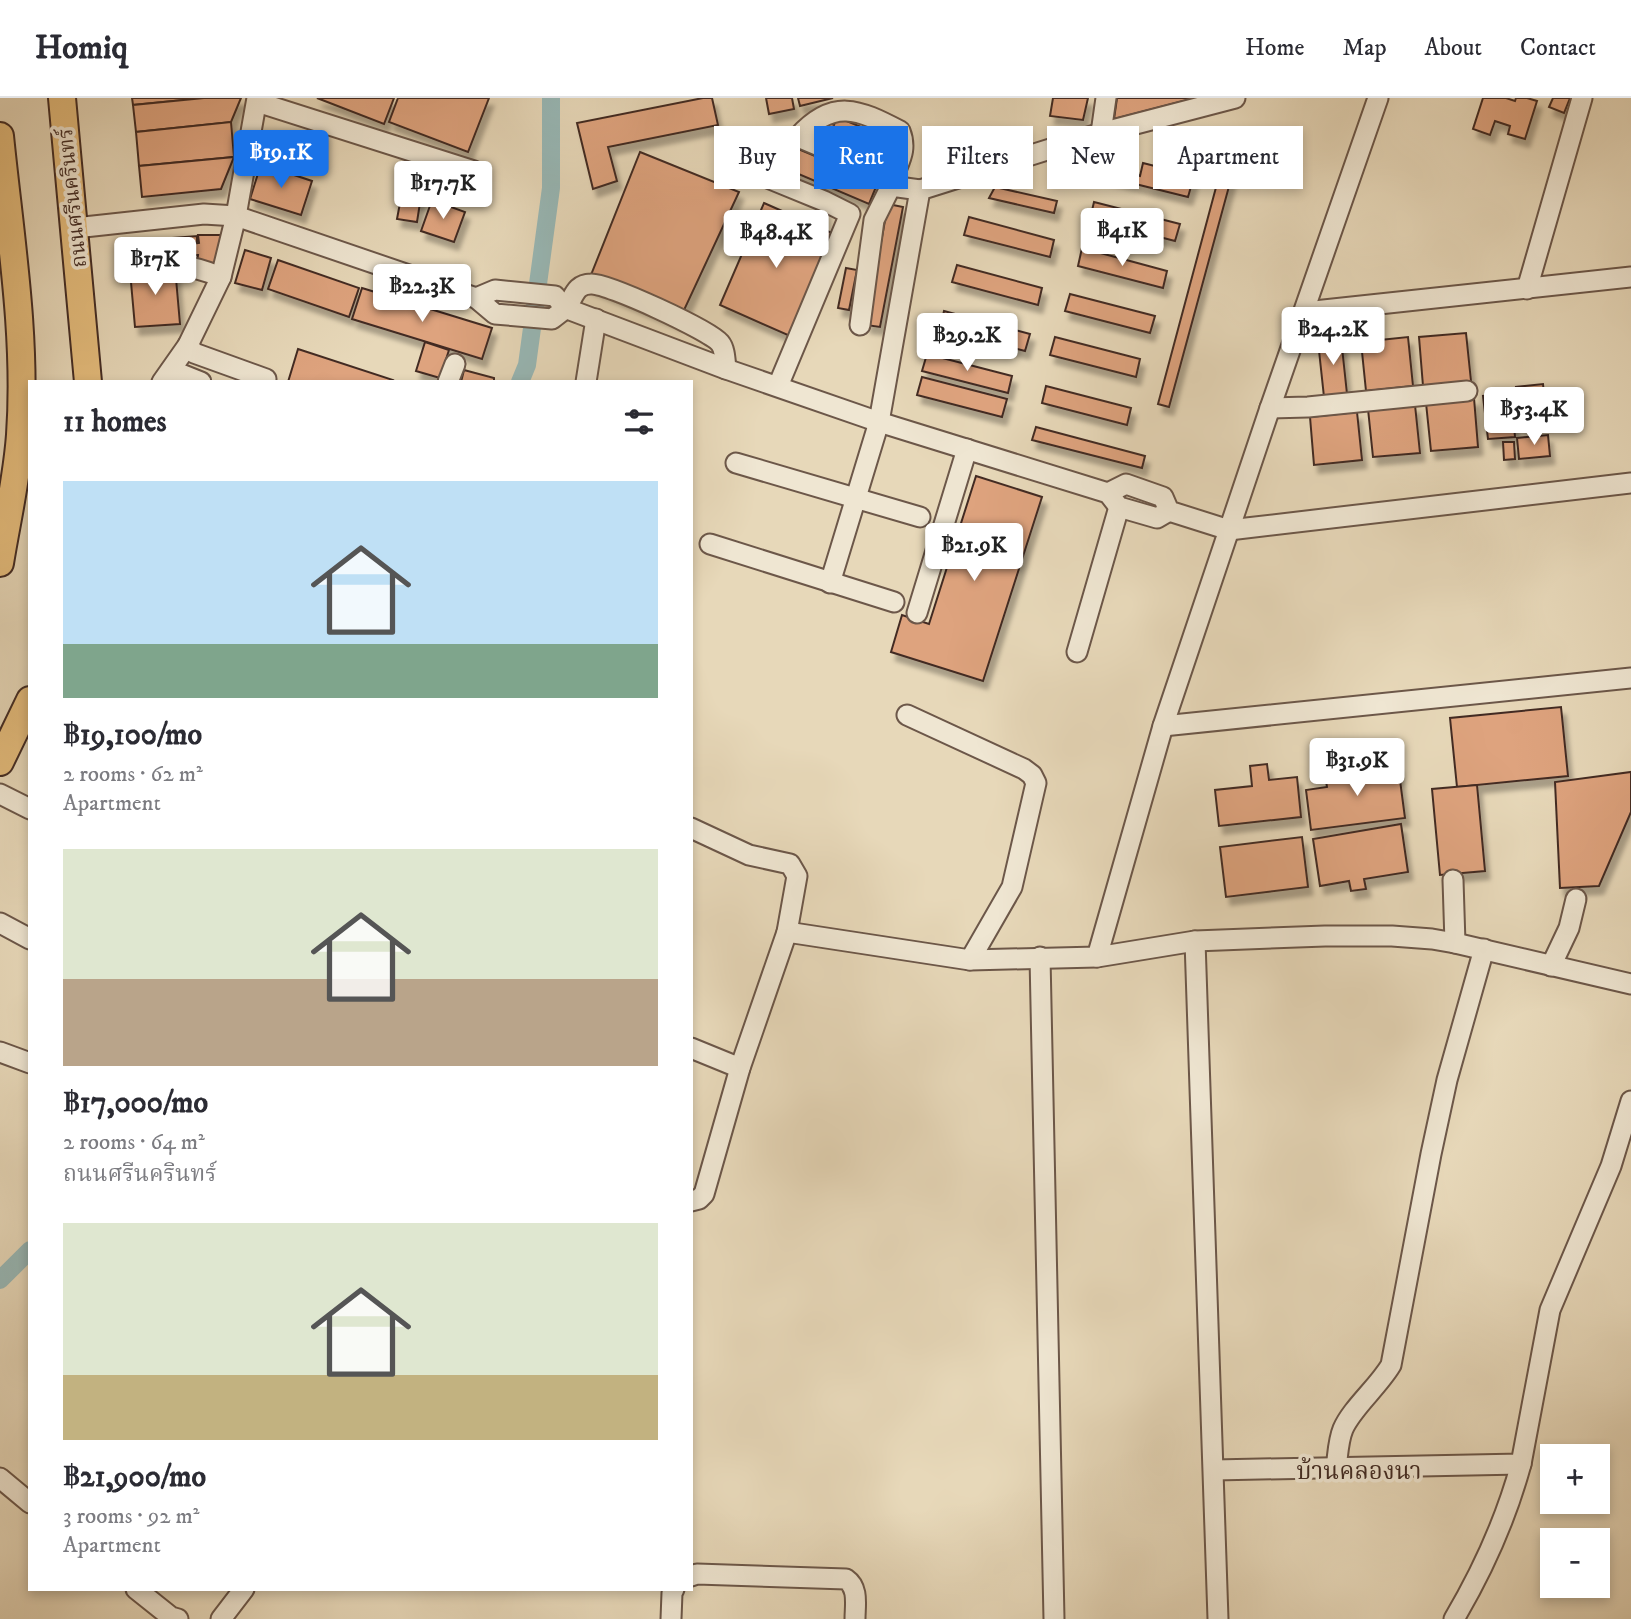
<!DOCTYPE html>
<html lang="en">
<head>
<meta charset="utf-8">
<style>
	body { margin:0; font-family:"IM FELL DW Pica","Noto Serif Thai",serif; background:#f7f7f7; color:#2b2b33; height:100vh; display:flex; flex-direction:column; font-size:26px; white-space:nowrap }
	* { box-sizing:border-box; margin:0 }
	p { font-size:23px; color:#7c7c81 }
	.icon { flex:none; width:38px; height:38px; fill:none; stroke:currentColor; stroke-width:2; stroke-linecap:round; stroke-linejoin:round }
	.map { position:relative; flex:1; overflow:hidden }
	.details { position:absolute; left:28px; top:282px; width:665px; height:1211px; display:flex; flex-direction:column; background:#fff; border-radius:0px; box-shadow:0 4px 10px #0003 }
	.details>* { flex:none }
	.top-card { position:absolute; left:714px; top:28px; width:665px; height:63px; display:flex; gap:14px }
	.tools { position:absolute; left:1540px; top:1346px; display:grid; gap:14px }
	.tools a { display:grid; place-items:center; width:70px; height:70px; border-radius:0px; background:#fff; box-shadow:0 4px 10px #0003; font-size:35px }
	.price { position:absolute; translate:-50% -60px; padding:0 16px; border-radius:7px; background:#fff; color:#222; font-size:23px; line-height:46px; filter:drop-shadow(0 2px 4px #0008) }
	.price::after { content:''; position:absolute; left:50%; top:42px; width:21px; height:16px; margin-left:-10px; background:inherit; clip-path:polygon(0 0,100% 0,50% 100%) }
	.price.current { background:#1a73e8; color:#fff }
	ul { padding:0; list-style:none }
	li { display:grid; align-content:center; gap:14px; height:371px; padding:0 35px }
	li span { display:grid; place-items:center; height:217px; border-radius:0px; color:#555 }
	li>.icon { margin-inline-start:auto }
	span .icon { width:126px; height:126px; fill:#fffc; stroke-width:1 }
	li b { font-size:30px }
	h2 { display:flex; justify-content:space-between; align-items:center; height:84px; padding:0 35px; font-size:30px }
	.tag { padding:0 24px; border-radius:0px; background:#fff; box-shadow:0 4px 10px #0003; font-size:24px; line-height:63px }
	.tag.current { background:#1a73e8; color:#fff }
	header { display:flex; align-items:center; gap:42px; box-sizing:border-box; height:98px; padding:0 35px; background:#fff; border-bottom:2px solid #e1e1e2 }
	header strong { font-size:33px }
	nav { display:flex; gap:38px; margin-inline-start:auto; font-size:24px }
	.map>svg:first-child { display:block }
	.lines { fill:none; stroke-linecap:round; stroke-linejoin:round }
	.canal { stroke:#98b8b6; stroke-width:18 }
	.building { fill:#dea37e; stroke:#432c24; stroke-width:2; filter:url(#shadow) }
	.minor-casing { stroke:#6c5749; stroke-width:23 }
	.major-casing { stroke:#432c24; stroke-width:30 }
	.minor { stroke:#efe6d2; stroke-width:19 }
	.major { stroke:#e4bc7c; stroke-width:26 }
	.labels { text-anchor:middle; stroke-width:7; stroke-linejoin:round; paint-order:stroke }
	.street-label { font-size:21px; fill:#432c24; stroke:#efe6d2 }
	.quarter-label { font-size:24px; fill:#432c24; stroke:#efe6d2 }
</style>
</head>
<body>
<header>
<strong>Homiq</strong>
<nav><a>Home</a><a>Map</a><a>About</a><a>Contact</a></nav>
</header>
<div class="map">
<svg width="1631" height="1521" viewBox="0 0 1631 1521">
	<defs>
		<filter id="shadow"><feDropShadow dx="4.5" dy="8" stdDeviation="2" flood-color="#0004"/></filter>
	</defs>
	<rect width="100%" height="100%" fill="#e7d8b9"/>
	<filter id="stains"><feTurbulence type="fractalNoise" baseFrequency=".00286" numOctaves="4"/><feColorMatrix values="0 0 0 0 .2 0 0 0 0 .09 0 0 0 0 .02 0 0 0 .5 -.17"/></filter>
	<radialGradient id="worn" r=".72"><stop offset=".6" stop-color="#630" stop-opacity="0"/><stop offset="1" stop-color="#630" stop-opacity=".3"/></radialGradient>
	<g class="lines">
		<g class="canal">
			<path d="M520,284l7,-17 24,-177v-90"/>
			<path d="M0,1182l30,-30"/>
		</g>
	</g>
	<g class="building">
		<path d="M132,0h72l-71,7z"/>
		<path d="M204,0h37l-10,24 -95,10 -3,-27z"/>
		<path d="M317,0h77l-10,26z"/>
		<path d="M398,0h91l-21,54 -79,-30z"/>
		<path d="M703,0h9l6,27 -110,22 9,34 -24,8 -16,-66z"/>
		<path d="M766,0h26l2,11 -25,5z"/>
		<path d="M798,0h35l-33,8z"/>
		<path d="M1053,0h35l-5,22 -33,-4z"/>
		<path d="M1117,0h78l-81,21z"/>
		<path d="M1483,0h23l9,3 1,-3h11l10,3 -12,38 -17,-5 2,-8 -15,-5 -5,14 -17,-6z"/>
		<path d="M1553,0h17l-6,15 -15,-6z"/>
		<path d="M837,19l58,24 -9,22 -75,-31 6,-14 17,7z"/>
		<path d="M231,24l3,35 -95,9 -3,-34z"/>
		<path d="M1180,39l32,8 -3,12 -32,-7z"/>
		<path d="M791,48l87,36 -9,22 -87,-37z"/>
		<path d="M640,54l99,40 -61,131 -91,-38z"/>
		<path d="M234,59l-13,32 -79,8 -3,-31z"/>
		<path d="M1143,65l51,13 -6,21 -93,-23 5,-8 40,10z"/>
		<path d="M261,66l51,17 -11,34 -51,-16z"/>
		<path d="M1222,67l12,3 -65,239 -11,-3z"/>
		<path d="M403,89l19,3 -5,32 -20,-3z"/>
		<path d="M995,89l62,14 -3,12 -65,-15z"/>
		<path d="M432,102l33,12 -11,30 -33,-11z"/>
		<path d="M1094,104l86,22 -5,17 -85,-22z"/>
		<path d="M764,105l68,30 -42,103 -70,-31z"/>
		<path d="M888,106l15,3 -23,120 -14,-2z"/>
		<path d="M969,119l85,23 -4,17 -86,-22z"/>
		<path d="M198,137h23v15l-6,16 -18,-3 1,-8h-11l-1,-10 13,-2z"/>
		<path d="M197,138v6l-13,2 -1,6 -41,4 1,8 -8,1 -1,-6 -12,2 -1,-17z"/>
		<path d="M1082,150l85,23 -4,17 -85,-22z"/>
		<path d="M245,152l26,8 -9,32 -27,-7z"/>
		<path d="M278,162l81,28 -10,29 -81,-28z"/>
		<path d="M957,167l85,23 -4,17 -86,-23z"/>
		<path d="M175,169l5,57 -45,3 -5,-56z"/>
		<path d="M846,170l11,2 -8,40 -11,-2z"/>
		<path d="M362,190l130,40 -10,31 -130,-40z"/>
		<path d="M1070,196l85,22 -5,17 -85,-22z"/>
		<path d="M944,213l86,23 -5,17 -85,-22z"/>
		<path d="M1466,235l5,48 -48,5 -4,-49z"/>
		<path d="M1055,239l85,22 -4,18 -86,-22z"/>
		<path d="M1408,239l5,49 -47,5 -5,-49z"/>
		<path d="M1341,240l6,56 -23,3 -6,-56z"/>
		<path d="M425,244l24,8 -9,28 -24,-7z"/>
		<path d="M298,251l95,31 -1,2h-104z"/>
		<path d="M927,256l85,22 -4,17 -86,-22z"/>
		<path d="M464,272l30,8v4h-33z"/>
		<path d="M922,279l85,22 -5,18 -85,-22z"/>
		<path d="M1543,286l4,37 -27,3 -4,-37z"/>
		<path d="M1046,288l85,22 -4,17 -85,-22z"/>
		<path d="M1511,295l4,44 -27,2 -5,-43z"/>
		<path d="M1474,300l4,49 -47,4 -5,-48z"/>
		<path d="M1415,307l5,48 -47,4 -5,-48z"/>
		<path d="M1357,314l5,48 -48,5 -4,-48z"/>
		<path d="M1036,329l109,29 -3,12 -110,-28z"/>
		<path d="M1548,337l2,21 -31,3 -2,-21z"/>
		<path d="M1503,344h11l1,17 -11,1z"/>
		<path d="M976,378l66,21 -59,184 -92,-29 11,-37 27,9z"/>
		<path d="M1561,609l7,69 -111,11 -7,-69z"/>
		<path d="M1347,660l1,13 50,-6 7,53 -94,12 -5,-40 21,-3 -2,-12 15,-2 -2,-14z"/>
		<path d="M1267,666l2,16 28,-3 4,40 -82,9 -4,-36 37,-4 -2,-20z"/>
		<path d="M1631,674v40l-32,74 -39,2 -5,-106z"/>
		<path d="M1477,687l8,86 -45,4 -8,-86z"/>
		<path d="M1401,726l7,48 -44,7 2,10 -15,2 -2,-10 -29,5 -7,-47z"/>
		<path d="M1302,739l6,50 -82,10 -6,-50z"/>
	</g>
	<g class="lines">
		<defs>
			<g id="minor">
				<path d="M257,4l217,69"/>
				<path d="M1101,35l5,-35"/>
				<path d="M798,39l95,40"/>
				<path d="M75,130l129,-14 32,2 240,82 19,16 57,5c4,-3 9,-7 13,-10 9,-10 9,-25 26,-25 16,-1 118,46 129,59 5,6 5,17 6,26"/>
				<path d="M132,170c38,-4 53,-6 89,9"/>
				<path d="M1527,191l55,-191"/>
				<path d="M476,200l19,-8 60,6 10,12 161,61 153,53 229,71 11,14 38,11 12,-7"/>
				<path d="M1305,214l326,-35"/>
				<path d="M860,227l14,-105 17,-34 29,4"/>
				<path d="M188,247l6,8 72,26"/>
				<path d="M171,272l30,12"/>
				<path d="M162,284l26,-37 33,-68 15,-61 21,-118"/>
				<path d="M448,284l7,-18"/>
				<path d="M586,284l10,-63"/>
				<path d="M778,288l72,-172 -26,-13 -71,-29 11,-33 34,-2c35,-39 60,-28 102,-6 9,23 -5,34 -9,55"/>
				<path d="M1270,310l38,-1 159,-16"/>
				<path d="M736,365l184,54"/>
				<path d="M1108,395l18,-9 37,13 6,14 60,19 402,-47"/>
				<path d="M710,446l184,58"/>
				<path d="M830,485l49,-161 41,-232 181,-57 134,-35"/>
				<path d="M917,515l50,-164"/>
				<path d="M1077,554l42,-145"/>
				<path d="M907,617l117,54 8,6 4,8 -24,104 -42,73"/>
				<path d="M1163,628l468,-48"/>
				<path d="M0,696l30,15"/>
				<path d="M691,730l58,27 41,9 7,12 -10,56 -47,136 -36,126 -5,5 -8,2"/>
				<path d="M1453,782l2,63"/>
				<path d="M0,825l30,16"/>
				<path d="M787,834l183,28 127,-3 98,-16 130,-5h67l40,3 23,4 176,41"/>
				<path d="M1195,843l23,678"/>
				<path d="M1040,859l14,662"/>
				<path d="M1097,859l66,-231 107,-318 108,-310"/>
				<path d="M1551,868l18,-38 7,-29"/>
				<path d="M691,950l49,20"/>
				<path d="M0,954l30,11"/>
				<path d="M1336,1370c2,-13 2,-27 7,-39 9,-21 35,-42 48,-64l40,-211 16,-74 37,-131"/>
				<path d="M1214,1372l307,-6 29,-154 61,-144 20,-65"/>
				<path d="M0,1380l30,25"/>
				<path d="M691,1478l6,-2 149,5c13,9 9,26 9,40"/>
				<path d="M136,1491l35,28 7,2"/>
				<path d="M221,1521l23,-30"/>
				<path d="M671,1521l1,-26 2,-4"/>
				<path d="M1454,1521c29,-49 52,-100 67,-155"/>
			</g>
			<g id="major">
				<path d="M62,0l26,284"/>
				<path d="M0,38c10,99 27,200 20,299 -3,43 -13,85 -20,128"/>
				<path d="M0,664l30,-62"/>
			</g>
		</defs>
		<use href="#minor" class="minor-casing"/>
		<use href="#major" class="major-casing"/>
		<use href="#minor" class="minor"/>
		<use href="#major" class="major"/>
	</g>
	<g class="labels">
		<g class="street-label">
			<text transform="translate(72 100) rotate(-96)" y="7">ถนนศรีนครินทร์</text>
		</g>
		<g class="quarter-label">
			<text x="1359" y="1381">บ้านคลองนา</text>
		</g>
	</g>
	<rect width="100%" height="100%" filter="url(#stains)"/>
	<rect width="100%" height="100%" fill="url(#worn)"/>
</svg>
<div class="tools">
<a>+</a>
<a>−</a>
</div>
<b class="price current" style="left:281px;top:92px">฿19.1K</b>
<b class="price" style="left:443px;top:123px">฿17.7K</b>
<b class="price" style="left:1122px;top:170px">฿41K</b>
<b class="price" style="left:776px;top:172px">฿48.4K</b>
<b class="price" style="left:155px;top:199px">฿17K</b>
<b class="price" style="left:422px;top:226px">฿22.3K</b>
<b class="price" style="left:1333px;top:269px">฿24.2K</b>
<b class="price" style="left:967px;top:275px">฿29.2K</b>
<b class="price" style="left:1534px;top:349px">฿53.4K</b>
<b class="price" style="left:974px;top:485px">฿21.9K</b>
<b class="price" style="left:1357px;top:700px">฿31.9K</b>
<div class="top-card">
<a class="tag">Buy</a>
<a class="tag current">Rent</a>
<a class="tag">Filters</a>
<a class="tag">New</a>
<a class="tag">Apartment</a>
</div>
<section class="details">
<h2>11 homes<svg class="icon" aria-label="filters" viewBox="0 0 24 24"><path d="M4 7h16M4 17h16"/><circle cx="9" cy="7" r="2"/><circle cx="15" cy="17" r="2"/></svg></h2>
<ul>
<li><span style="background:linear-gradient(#bfe0f5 75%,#7fa58c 0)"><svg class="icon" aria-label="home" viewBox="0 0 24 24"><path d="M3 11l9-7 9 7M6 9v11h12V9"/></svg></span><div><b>฿19,100/mo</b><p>2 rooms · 62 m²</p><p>Apartment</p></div></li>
<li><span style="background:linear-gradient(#dfe7d0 60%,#b9a48a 0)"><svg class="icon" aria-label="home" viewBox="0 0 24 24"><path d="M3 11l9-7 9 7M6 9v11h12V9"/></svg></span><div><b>฿17,000/mo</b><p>2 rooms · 64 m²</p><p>ถนนศรีนครินทร์</p></div></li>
<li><span style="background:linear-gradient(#dfe7d0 70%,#c2b280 0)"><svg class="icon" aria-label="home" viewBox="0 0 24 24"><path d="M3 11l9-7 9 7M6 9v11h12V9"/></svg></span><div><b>฿21,900/mo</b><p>3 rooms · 92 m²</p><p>Apartment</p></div></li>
</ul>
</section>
</div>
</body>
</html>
